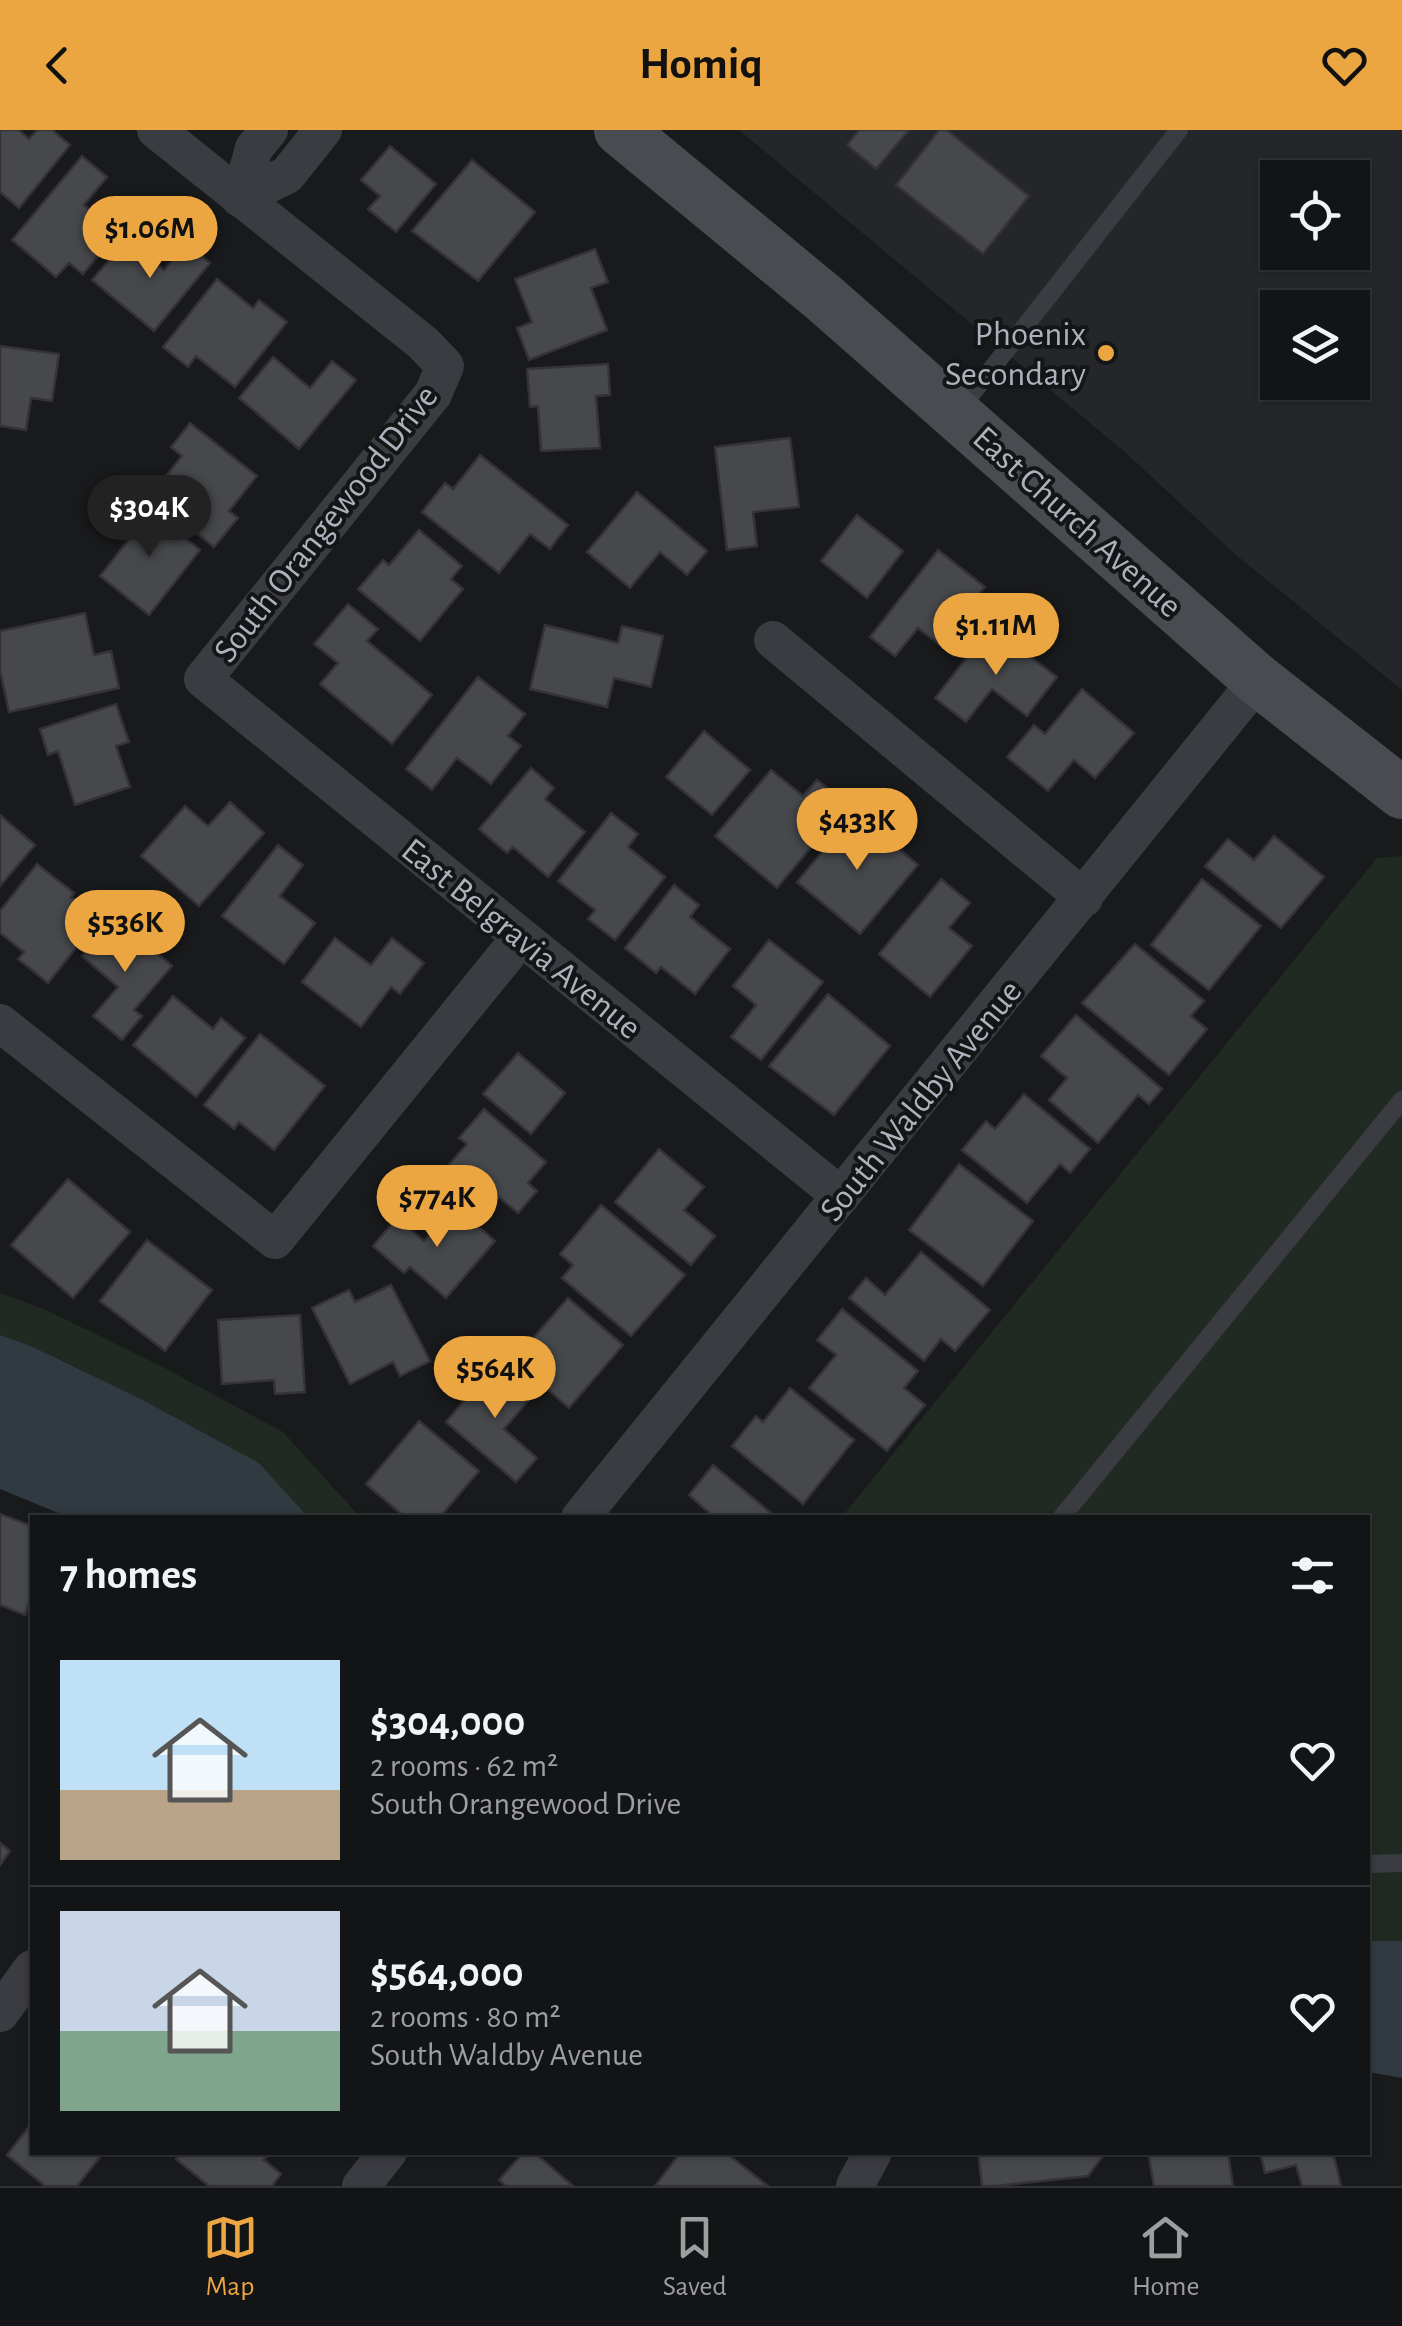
<!DOCTYPE html>
<html lang="en">
<head>
<meta charset="utf-8">
<style>
	body { margin:0; font-family:"Alegreya Sans",sans-serif; background:#202122; color:#f1f3f6; height:100vh; display:flex; flex-direction:column; font-size:38px; white-space:nowrap }
	* { box-sizing:border-box; margin:0 }
	p { font-size:32px; color:#9d9ea0 }
	.icon { flex:none; width:55px; height:55px; fill:none; stroke:currentColor; stroke-width:2; stroke-linecap:round; stroke-linejoin:round }
	.map { position:relative; flex:1; overflow:hidden }
	.side { position:absolute; left:30px; top:1385px; width:1340px; height:640px; display:flex; flex-direction:column; background:#131415; border-radius:0px; box-shadow:0 2px 8px #0004,0 0 0 2px #323334 }
	.side>* { flex:none }
	.tools { position:absolute; left:1260px; top:30px; display:grid; gap:20px }
	.tools a { display:grid; place-items:center; width:110px; height:110px; border-radius:0px; background:#131415; box-shadow:0 2px 8px #0004,0 0 0 2px #323334; font-size:50px }
	.price { position:absolute; translate:-50% -85px; padding:0 22px; border-radius:35px; background:#eca641; color:#111; font-size:32px; line-height:65px; filter:drop-shadow(0 2px 5px #0008) }
	.price::after { content:''; position:absolute; left:50%; top:60px; width:30px; height:22px; margin-left:-15px; background:inherit; clip-path:polygon(0 0,100% 0,50% 100%) }
	.price.current { background:#222; color:#fff }
	ul { padding:0; list-style:none }
	li { display:flex; align-items:center; gap:30px; height:250px; padding:0 30px }
	li+li { border-top:2px solid #323334 }
	li span { display:grid; place-items:center; flex:none; width:280px; height:200px; border-radius:0px; color:#555 }
	li>.icon { margin-inline-start:auto }
	span .icon { width:120px; height:120px; fill:#fffc; stroke-width:1 }
	li b { font-size:42px }
	h2 { display:flex; justify-content:space-between; align-items:center; height:120px; padding:0 30px; font-size:42px }
	header { display:flex; justify-content:space-between; align-items:center; height:130px; padding:0 30px; background:#eca641; color:#111; font-size:45px; font-weight:600 }
	.dock { display:flex; justify-content:space-around; align-items:center; height:140px; border-top:2px solid #323334; background:#131415; font-size:28px; color:#9d9ea0 }
	.dock a { display:grid; justify-items:center; gap:5px }
	.dock .current { color:#eca641 }
	.map>svg:first-child { display:block }
	.built { fill:#252629; fill-rule:evenodd }
	.green { fill:#212a22 }
	.water { fill:#303a40 }
	.building { fill:#46484c; stroke:#343438; stroke-width:2.5 }
	.lines { fill:none; stroke-linecap:round; stroke-linejoin:round }
	.lane { stroke:#3b3c41; stroke-width:18 }
	.street { stroke:#3b3c41; stroke-width:38 }
	.secondary { stroke:#494b50; stroke-width:52 }
	.poi-dot { fill:#eca641; stroke:#141517; stroke-width:4 }
	.labels { text-anchor:middle; stroke-width:8; stroke-linejoin:round; paint-order:stroke }
	.poi-label { font-size:35px; fill:#acb2bb; stroke:#141517; text-anchor:end }
	.street-label { font-size:35px; fill:#acb2bb; stroke:#141517 }
</style>
</head>
<body>
<header><svg class="icon" aria-label="back" viewBox="0 0 24 24"><path d="M15 5l-7 7 7 7"/></svg>Homiq<svg class="icon" aria-label="heart" viewBox="0 0 24 24"><path d="M12 20l-8-8c-3-5 5-10 8-4 3-6 11-1 8 4z"/></svg></header>
<div class="map">
<svg width="1402" height="2056" viewBox="0 0 1402 2056">
	<rect width="100%" height="100%" fill="#191a1c"/>
	<path class="built" d="M739,0h663v560l-167,-136 -109,-101zM1278,48h74v74h-74zM1278,178h74v74h-74z"/>
	<g class="green">
		<path d="M1402,726v1085h-34v-423h-527l536,-660z"/>
		<path d="M0,1163l46,17 113,55 124,67 77,85h-52l-49,-54 -118,-64 -110,-53 -31,-11z"/>
	</g>
	<g class="water">
		<path d="M0,1205l31,11 110,53 118,64 49,54h-240l-68,-28z"/>
		<path d="M1368,1811h34v137l-34,-6z"/>
	</g>
	<g class="building">
		<path d="M0,0h19l10,9 8,-9h15l18,15 -51,63 -19,-16z"/>
		<path d="M859,0h50l-33,39 -29,-24z"/>
		<path d="M939,0h8l82,66 -46,58 -87,-69z"/>
		<path d="M390,16l46,38 -40,48 -28,-23 12,-13 -19,-16z"/>
		<path d="M82,26l25,21 -23,28 33,28 -34,41 -14,-11 -13,14 -44,-37z"/>
		<path d="M472,30l63,52 -57,69 -66,-50z"/>
		<path d="M127,109l37,31 22,-27 24,20 -56,68 -62,-51z"/>
		<path d="M595,119l13,33 -17,6 16,42 -78,30 -12,-32 15,-6 -17,-43z"/>
		<path d="M217,149l36,29 6,-8 28,22 -52,65 -39,-31 -8,11 -25,-20z"/>
		<path d="M0,216l59,8 -7,47 -21,-3 -5,32 -26,-4z"/>
		<path d="M273,227l37,31 22,-27 24,19 -57,69 -60,-51z"/>
		<path d="M608,234l2,31 -14,1 4,52 -59,3 -3,-45 -8,1 -3,-38z"/>
		<path d="M190,293l67,53 -28,35 9,7 -24,29 -64,-51 32,-40 -11,-9z"/>
		<path d="M790,308l9,69 -46,5 4,34 -30,4 -12,-103z"/>
		<path d="M480,325l88,70 -18,24 -20,-15 -31,39 -77,-61 23,-29 8,6z"/>
		<path d="M637,362l70,59 -20,24 -27,-23 -30,36 -43,-36z"/>
		<path d="M140,372l60,48 -51,65 -49,-39 33,-42 -12,-8z"/>
		<path d="M857,385l46,36 -36,47 -46,-37z"/>
		<path d="M419,400l43,36 -11,13 12,10 -43,52 -62,-52 25,-29 6,5z"/>
		<path d="M938,420l47,37 -13,15 15,12 -33,42 -36,-28 -23,28 -25,-19z"/>
		<path d="M348,474l30,25 -11,12 65,54 -40,49 -72,-60 18,-21 -24,-19z"/>
		<path d="M85,483l9,42 17,-4 8,37 -110,24 -9,-42v-39z"/>
		<path d="M545,495l73,18 4,-17 41,10 -12,51 -37,-9 -7,29 -77,-18z"/>
		<path d="M991,497l66,50 -30,39 -35,-27 -26,33 -31,-24z"/>
		<path d="M478,547l47,37 -17,22 13,10 -30,38 -34,-26 -25,32 -26,-21z"/>
		<path d="M1082,559l52,44 -39,45 -21,-18 -26,31 -41,-34 27,-32 11,9z"/>
		<path d="M116,574l13,38 -13,4 14,41 -55,18 -17,-54 -10,4 -8,-26z"/>
		<path d="M704,601l46,39 -38,45 -46,-38z"/>
		<path d="M531,638l23,20 -9,11 40,33 -37,45 -35,-30 -6,6 -28,-24z"/>
		<path d="M771,640l32,26 14,-16 30,24 -70,84 -62,-52z"/>
		<path d="M230,672l34,31 -65,73 -58,-50 44,-50 23,20z"/>
		<path d="M855,682l63,53 -58,69 -63,-52z"/>
		<path d="M611,683l27,21 -10,13 37,30 -50,63 -27,-21 7,-9 -37,-29z"/>
		<path d="M0,685l35,30 -35,41z"/>
		<path d="M1274,706l50,41 -43,51 -76,-62 23,-27 26,21z"/>
		<path d="M278,715l25,20 -23,31 35,27 -31,41 -62,-48z"/>
		<path d="M37,734l37,29 -3,4 28,22 -51,64 -30,-24 6,-7 -24,-19v-22z"/>
		<path d="M941,749l29,24 -21,25 23,18 -42,51 -51,-43z"/>
		<path d="M1202,749l59,47 -52,64 -58,-45z"/>
		<path d="M674,755l25,20 -9,12 40,32 -35,45 -34,-27 -5,6 -31,-25z"/>
		<path d="M115,787l57,49 -38,44 8,6 -20,24 -29,-24 25,-29 -36,-31z"/>
		<path d="M335,808l36,27 21,-27 32,25 -24,31 -9,-7 -30,40 -59,-45z"/>
		<path d="M769,810l54,42 -62,78 -30,-23 25,-32 -23,-19z"/>
		<path d="M1135,814l69,57 -13,15 16,13 -38,46 -87,-72z"/>
		<path d="M828,864l62,52 -56,69 -65,-49z"/>
		<path d="M173,866l40,33 8,-11 24,20 -49,59 -63,-52z"/>
		<path d="M1076,885l86,74 -13,15 -11,-9 -40,48 -49,-43 18,-22 -26,-22z"/>
		<path d="M260,904l65,52 -51,64 -35,-28 -5,7 -30,-24z"/>
		<path d="M518,923l47,40 -34,41 -48,-40z"/>
		<path d="M1024,964l66,55 -20,24 -10,-9 -33,39 -65,-53 24,-29 9,8z"/>
		<path d="M484,979l62,53 -18,21 9,8 -19,22 -19,-16 -17,19 -45,-38 30,-34 -8,-6z"/>
		<path d="M659,1019l45,38 -20,23 31,26 -24,29 -76,-63z"/>
		<path d="M959,1034l74,57 -50,65 -74,-56z"/>
		<path d="M68,1049l62,53 -57,66 -62,-53z"/>
		<path d="M601,1075l84,70 -54,61 -69,-58 11,-13 -13,-11z"/>
		<path d="M455,1076l40,35 -49,57 -36,-31 -6,6 -31,-27 24,-28 27,23z"/>
		<path d="M147,1110l65,50 -47,61 -65,-50z"/>
		<path d="M921,1122l69,58 -35,41 -14,-12 -17,22 -75,-63 17,-20 19,17z"/>
		<path d="M391,1155l39,76 -30,15 -7,-14 -43,22 -38,-76 37,-18 6,12z"/>
		<path d="M568,1168l55,47 -54,63 -55,-48z"/>
		<path d="M842,1179l76,62 -14,17 21,17 -38,46 -78,-63 27,-33 -19,-15z"/>
		<path d="M300,1185l5,77 -30,2 -1,-14 -52,4 -4,-64z"/>
		<path d="M496,1233l37,32 -29,34 33,29 -21,24 -70,-60z"/>
		<path d="M790,1258l64,52 -51,64 -71,-58 24,-30 7,6z"/>
		<path d="M419,1291l60,50 -40,47h-33l-40,-34z"/>
		<path d="M713,1335l64,53h-62l-26,-23z"/>
		<path d="M0,1384l32,12v67l-7,22 -25,-10z"/>
		<path d="M0,1713l10,8 -10,14z"/>
		<path d="M32,1993v29h72l-27,34h-32l-38,-31z"/>
		<path d="M182,2022h88l-6,8 17,14 -9,12h-63l-33,-27z"/>
		<path d="M524,2022h10l39,34h-67l-7,-6z"/>
		<path d="M681,2022h44l43,34h-113z"/>
		<path d="M978,2022h128l-18,24 -92,10h-14z"/>
		<path d="M1148,2022h80l5,34h-79z"/>
		<path d="M1260,2022h73l8,34h-39l-6,-21 -31,8z"/>
	</g>
	<g class="lines">
		<g class="lane">
			<path d="M960,279l219,-279"/>
			<path d="M1061,1388l341,-418"/>
			<path d="M1368,1734l34,-1"/>
		</g>
		<g class="street">
			<path d="M156,0l267,213 22,23 -12,28 -230,285 638,517"/>
			<path d="M240,68l47,-23 36,-45"/>
			<path d="M240,68l14,-50 15,-18"/>
			<path d="M773,510l311,258"/>
			<path d="M0,893l275,217 246,-303"/>
			<path d="M580,1388l678,-838"/>
			<path d="M0,1883l32,-44"/>
			<path d="M361,2056l27,-34"/>
			<path d="M855,2056l18,-34"/>
		</g>
		<path class="secondary" d="M620,0l205,169 433,381 144,113"/>
	</g>
	<circle class="poi-dot" cx="1106" cy="223" r="10"/>
	<g class="labels">
		<g class="poi-label">
			<text x="1086" y="215">Phoenix<tspan x="1086" dy="40">Secondary</tspan></text>
		</g>
		<g class="street-label">
			<text transform="translate(1078 391) rotate(42)" y="12">East Church Avenue</text>
			<text transform="translate(325 393) rotate(-52)" y="12">South Orangewood Drive</text>
			<text transform="translate(522 808) rotate(39)" y="12">East Belgravia Avenue</text>
			<text transform="translate(920 970) rotate(-51)" y="12">South Waldby Avenue</text>
		</g>
	</g>
</svg>
<div class="tools">
<a><svg class="icon" aria-label="locate" viewBox="0 0 24 24"><circle cx="12" cy="12" r="6"/><path d="M12 2v4M12 18v4M2 12h4M18 12h4"/></svg></a>
<a><svg class="icon" aria-label="layers" viewBox="0 0 24 24"><path d="M12 4l9 5-9 5-9-5zM3 14l9 5 9-5"/></svg></a>
</div>
<b class="price" style="left:150px;top:151px">$1.06M</b>
<b class="price current" style="left:149px;top:430px">$304K</b>
<b class="price" style="left:996px;top:548px">$1.11M</b>
<b class="price" style="left:857px;top:743px">$433K</b>
<b class="price" style="left:125px;top:845px">$536K</b>
<b class="price" style="left:437px;top:1120px">$774K</b>
<b class="price" style="left:495px;top:1291px">$564K</b>
<section class="side">
<h2>7 homes<svg class="icon" aria-label="filters" viewBox="0 0 24 24"><path d="M4 7h16M4 17h16"/><circle cx="9" cy="7" r="2"/><circle cx="15" cy="17" r="2"/></svg></h2>
<ul>
<li><span style="background:linear-gradient(#bfe0f5 65%,#b9a48a 0)"><svg class="icon" aria-label="home" viewBox="0 0 24 24"><path d="M3 11l9-7 9 7M6 9v11h12V9"/></svg></span><div><b>$304,000</b><p>2 rooms · 62 m²</p><p>South Orangewood Drive</p></div><svg class="icon" aria-label="heart" viewBox="0 0 24 24"><path d="M12 20l-8-8c-3-5 5-10 8-4 3-6 11-1 8 4z"/></svg></li>
<li><span style="background:linear-gradient(#c9d6e8 60%,#7fa58c 0)"><svg class="icon" aria-label="home" viewBox="0 0 24 24"><path d="M3 11l9-7 9 7M6 9v11h12V9"/></svg></span><div><b>$564,000</b><p>2 rooms · 80 m²</p><p>South Waldby Avenue</p></div><svg class="icon" aria-label="heart" viewBox="0 0 24 24"><path d="M12 20l-8-8c-3-5 5-10 8-4 3-6 11-1 8 4z"/></svg></li>
</ul>
</section>
</div>
<nav class="dock">
<a class="current"><svg class="icon" aria-label="map" viewBox="0 0 24 24"><path d="M3 6l6-2 6 2 6-2v14l-6 2-6-2-6 2zM9 4v14M15 6v14"/></svg>Map</a>
<a><svg class="icon" aria-label="saved" viewBox="0 0 24 24"><path d="M7 4h10v16l-5-4-5 4z"/></svg>Saved</a>
<a><svg class="icon" aria-label="home" viewBox="0 0 24 24"><path d="M3 11l9-7 9 7M6 9v11h12V9"/></svg>Home</a>
</nav>
</body>
</html>
